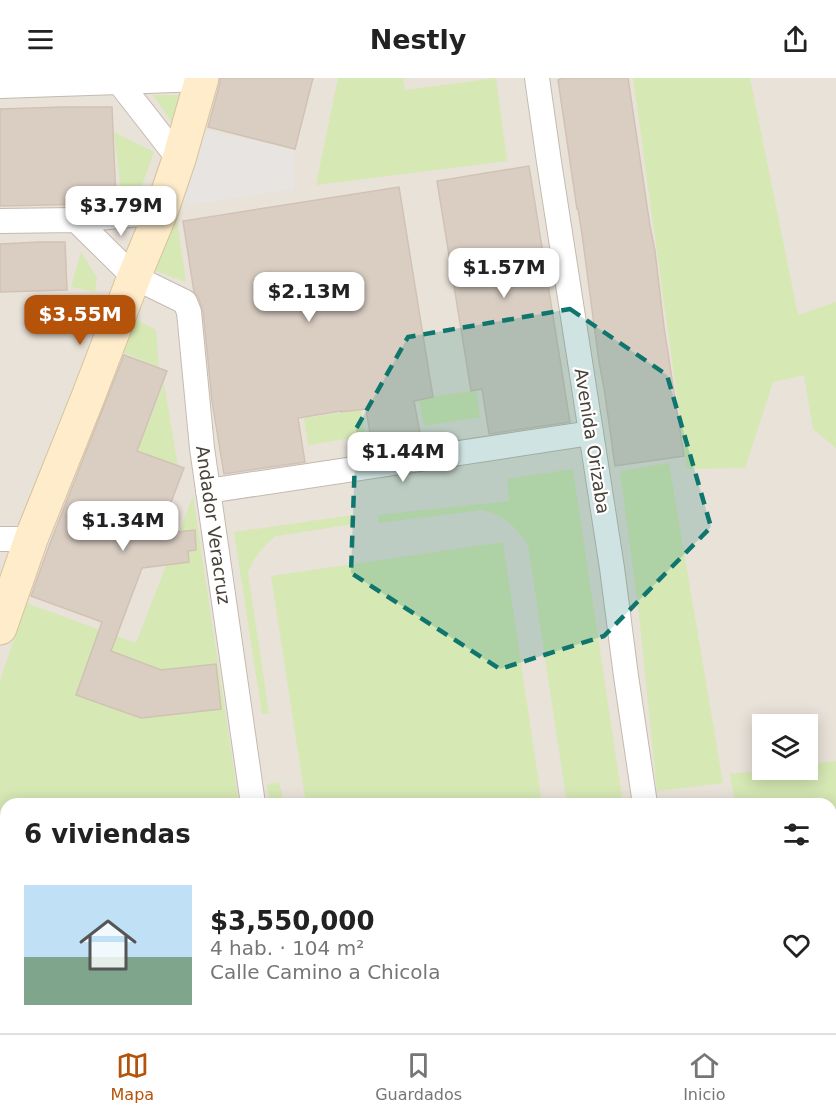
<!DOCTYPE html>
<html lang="es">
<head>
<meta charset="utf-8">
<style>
	body { margin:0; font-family:"DejaVu Sans",sans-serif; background:#f6f6f6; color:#222; height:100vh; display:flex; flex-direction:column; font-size:22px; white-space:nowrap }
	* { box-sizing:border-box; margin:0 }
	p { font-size:20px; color:#767676 }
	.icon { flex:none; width:33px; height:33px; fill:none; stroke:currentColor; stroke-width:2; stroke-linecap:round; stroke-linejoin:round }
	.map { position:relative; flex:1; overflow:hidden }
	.side { position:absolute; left:0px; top:720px; width:837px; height:236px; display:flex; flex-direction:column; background:#fff; border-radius:18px 18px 0 0; box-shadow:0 3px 15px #0003 }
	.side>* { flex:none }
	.controls { position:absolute; left:752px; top:636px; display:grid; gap:12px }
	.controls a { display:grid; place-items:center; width:66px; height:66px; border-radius:0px; background:#fff; box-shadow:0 3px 15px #0003; font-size:30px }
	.price { position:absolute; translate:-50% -51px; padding:0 14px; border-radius:12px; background:#fff; color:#222; font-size:20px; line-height:39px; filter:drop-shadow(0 2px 3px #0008) }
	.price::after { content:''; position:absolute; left:50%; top:36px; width:18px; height:14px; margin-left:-9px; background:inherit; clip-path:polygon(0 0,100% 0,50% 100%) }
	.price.current { background:#b45309; color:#fff }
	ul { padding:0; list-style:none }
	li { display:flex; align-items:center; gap:18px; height:150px; padding:0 24px }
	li+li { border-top:2px solid #e0e0e0 }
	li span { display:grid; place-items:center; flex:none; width:168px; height:120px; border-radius:0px; color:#555 }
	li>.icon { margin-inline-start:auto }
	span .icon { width:72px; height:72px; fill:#fffc; stroke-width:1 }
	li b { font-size:26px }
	h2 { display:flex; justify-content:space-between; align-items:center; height:72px; padding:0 24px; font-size:26px }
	header { display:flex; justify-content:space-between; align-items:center; height:78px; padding:0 24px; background:#fff; font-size:27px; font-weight:700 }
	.menu { display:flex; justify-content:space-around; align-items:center; height:84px; border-top:2px solid #e0e0e0; background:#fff; font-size:16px; color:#767676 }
	.menu a { display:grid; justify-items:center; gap:3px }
	.menu .current { color:#b45309 }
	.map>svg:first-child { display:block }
	.residential { fill:#e9e2d9; fill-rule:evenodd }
	.green { fill:#d6e8b4 }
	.parking { fill:#e7e4e2 }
	.building { fill:#dacec3; stroke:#d1c2b3; stroke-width:1.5 }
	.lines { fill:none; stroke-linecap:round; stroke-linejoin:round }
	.street-casing { stroke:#c4bab0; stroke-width:26 }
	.secondary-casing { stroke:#d7c29d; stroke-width:35 }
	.street { stroke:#fff; stroke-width:24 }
	.secondary { stroke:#feeccb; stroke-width:33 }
	.marked { fill:#0f766e; fill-opacity:0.2; stroke:#0f766e; stroke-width:4.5; stroke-dasharray:12 8; stroke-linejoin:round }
	.labels { text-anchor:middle; stroke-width:4.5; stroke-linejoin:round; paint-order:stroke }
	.street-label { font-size:18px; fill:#494138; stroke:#fff }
</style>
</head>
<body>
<header><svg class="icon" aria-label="menu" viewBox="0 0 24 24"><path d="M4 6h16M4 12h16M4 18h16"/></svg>Nestly<svg class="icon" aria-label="share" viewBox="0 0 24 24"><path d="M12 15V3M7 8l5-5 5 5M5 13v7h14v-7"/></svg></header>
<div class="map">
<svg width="836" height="955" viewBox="0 0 836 955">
	<rect width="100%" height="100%" fill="#f5f1ea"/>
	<path class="residential" d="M0,0h836v955h-836zM762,646h45v46h-45zM6,726h825v224h-825z"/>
	<g class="green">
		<path d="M338,0h65l2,12 91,-12 11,83 -191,24z"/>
		<path d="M633,0h117l48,237 38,-13v146l-23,-19 -9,-54 -31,7 -28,86 -58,1z"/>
		<path d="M153,17h27l-8,27z"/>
		<path d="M114,54l40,20 -16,44 -16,3z"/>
		<path d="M176,136l10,68 -33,-12z"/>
		<path d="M81,174l16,26 -2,14 -24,-5z"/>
		<path d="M133,240l23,12 3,37 -37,-15z"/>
		<path d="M164,305l14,84 -40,-17z"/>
		<path d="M476,312l4,27 -56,9 -5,-27z"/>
		<path d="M361,332l4,26 -57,9 -4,-27z"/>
		<path d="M669,385l54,320 -66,8 -18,-176 -19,-144z"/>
		<path d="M573,391v1l50,334h-56l-39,-259c-15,-20 -21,-28 -46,-35l-104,13v-8l131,-14 -2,-22z"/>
		<path d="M193,418l46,308h-233v224h208l-32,5h-182v-352l26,-78 110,40z"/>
		<path d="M353,437l2,9 -79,12c-13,10 -22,21 -28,36l21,142h-7l-28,-182z"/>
		<path d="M503,464l39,262h-236l-35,-228z"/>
		<path d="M836,683v272h-69l-1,-5h65v-224h-96l-5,-30 38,-4h39v-6z"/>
		<path d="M279,704l5,22h-14l-3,-20z"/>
	</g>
	<path class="parking" d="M203,51l91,21v39l-105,16 -10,-11z"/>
	<g class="building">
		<path d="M220,0h93l-18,71 -87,-22 12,-44z"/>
		<path d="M560,0h68l22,148 5,25 9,76 20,129 -69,10 -11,-78 -5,-26 -17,-128 -4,-25h-1l-19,-129h2z"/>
		<path d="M64,29h48l4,95 -24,2 -92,2v-97z"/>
		<path d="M529,88l41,256 -81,12 -7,-45 -11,2 -34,-210z"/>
		<path d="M399,109l34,210 -19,4 8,43 -49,8 -7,-43 -25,3v-1l-43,7 7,44 -81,12 -12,-73 -9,-90 -5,-14 -4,-5 -11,-71z"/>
		<path d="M41,164h24l2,48 -67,2v-48z"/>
		<path d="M124,277l43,16 -30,80 47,17 -25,66 36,-4 1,20 -8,1 1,11 -47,6 -31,83 50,19 55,-6 5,45 -80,9 -65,-23 26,-73 -71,-26 18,-50z"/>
	</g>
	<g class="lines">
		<defs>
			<g id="street">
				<path d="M537,0l12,84 63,406 14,108 19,128"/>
				<path d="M119,4l83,-3"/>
				<path d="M0,8l119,-4 60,77"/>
				<path d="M76,142l85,-8"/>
				<path d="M0,143l76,-1 58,57 51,25 4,10 13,136 51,356"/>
				<path d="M208,413l383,-58"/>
				<path d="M0,461h31"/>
				<path d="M288,950l1,5"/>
				<path d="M678,950l1,5"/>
			</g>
			<path id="secondary" d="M0,550l31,-89 57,-142 46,-120 27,-65 18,-53 23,-81"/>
		</defs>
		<use href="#street" class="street-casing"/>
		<use href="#secondary" class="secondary-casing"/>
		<use href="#street" class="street"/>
		<use href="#secondary" class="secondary"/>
	</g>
	<path class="marked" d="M570,231l97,66 44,152 -107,109 -104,33 -149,-96 5,-144 52,-92z"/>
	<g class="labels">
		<g class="street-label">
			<text transform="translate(592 363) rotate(81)" y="6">Avenida Orizaba</text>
			<text transform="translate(213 447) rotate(82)" y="6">Andador Veracruz</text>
		</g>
	</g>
</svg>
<div class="controls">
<a><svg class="icon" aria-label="layers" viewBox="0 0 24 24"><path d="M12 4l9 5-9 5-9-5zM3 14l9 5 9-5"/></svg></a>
</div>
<b class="price" style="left:121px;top:159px">$3.79M</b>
<b class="price" style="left:504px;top:221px">$1.57M</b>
<b class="price" style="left:309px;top:245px">$2.13M</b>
<b class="price current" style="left:80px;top:268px">$3.55M</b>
<b class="price" style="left:403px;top:405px">$1.44M</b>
<b class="price" style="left:123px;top:474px">$1.34M</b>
<section class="side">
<h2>6 viviendas<svg class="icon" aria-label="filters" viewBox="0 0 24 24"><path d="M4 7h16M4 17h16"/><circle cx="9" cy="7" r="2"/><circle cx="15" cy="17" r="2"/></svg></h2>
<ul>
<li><span style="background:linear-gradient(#bfe0f5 60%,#7fa58c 0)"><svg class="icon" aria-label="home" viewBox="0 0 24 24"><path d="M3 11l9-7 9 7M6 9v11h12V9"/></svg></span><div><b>$3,550,000</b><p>4 hab. · 104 m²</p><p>Calle Camino a Chicola</p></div><svg class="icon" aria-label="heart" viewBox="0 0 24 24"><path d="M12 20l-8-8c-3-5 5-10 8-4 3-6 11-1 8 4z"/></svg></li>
</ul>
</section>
</div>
<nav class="menu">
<a class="current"><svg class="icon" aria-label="map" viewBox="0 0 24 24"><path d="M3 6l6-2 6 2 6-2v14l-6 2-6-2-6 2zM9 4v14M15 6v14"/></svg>Mapa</a>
<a><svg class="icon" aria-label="saved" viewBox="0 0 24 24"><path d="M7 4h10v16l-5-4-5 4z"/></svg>Guardados</a>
<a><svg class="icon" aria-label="home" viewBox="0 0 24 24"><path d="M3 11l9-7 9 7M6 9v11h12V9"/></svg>Inicio</a>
</nav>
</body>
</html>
